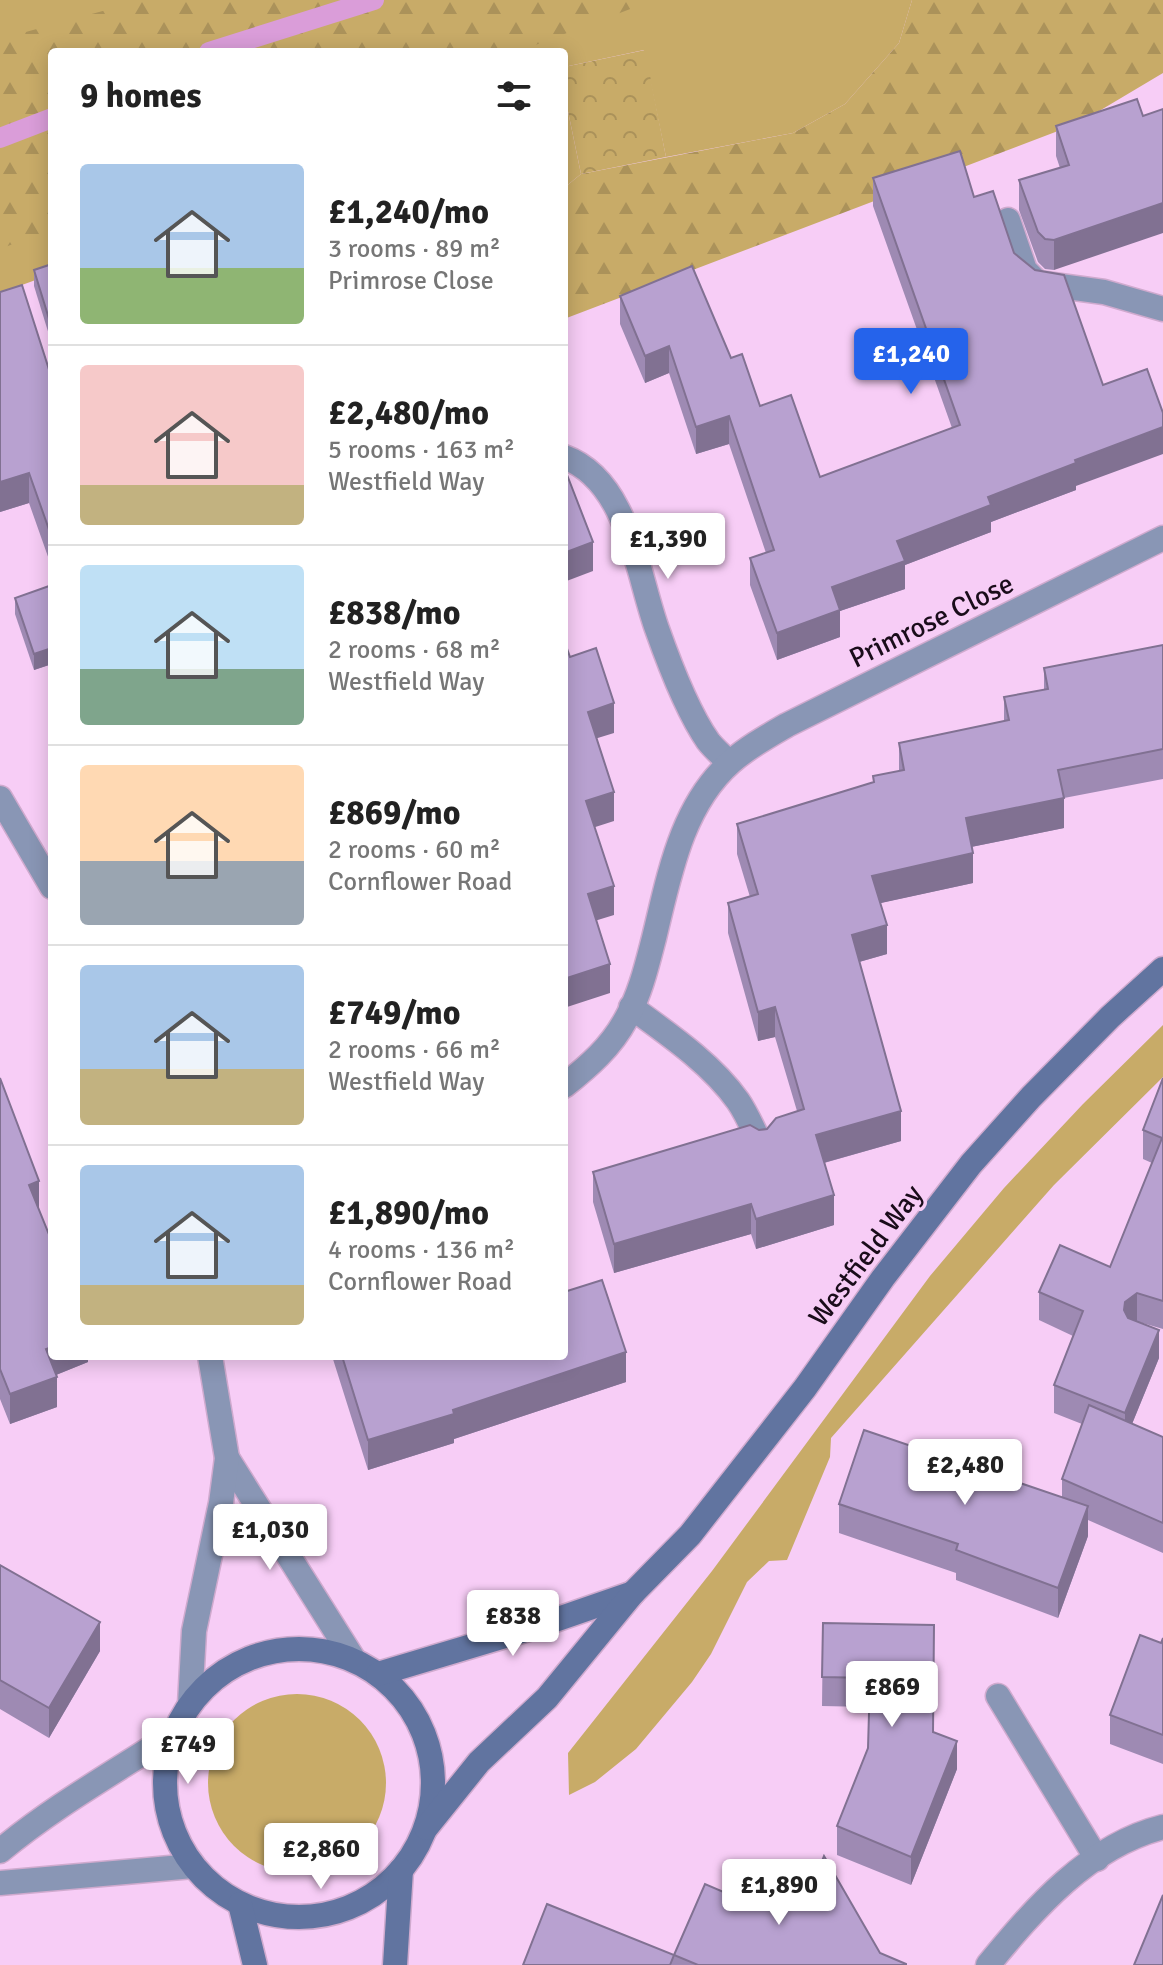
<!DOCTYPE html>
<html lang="en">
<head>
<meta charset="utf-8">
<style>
	body { margin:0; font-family:Signika,sans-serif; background:#f6f6f6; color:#222; height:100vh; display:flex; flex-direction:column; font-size:30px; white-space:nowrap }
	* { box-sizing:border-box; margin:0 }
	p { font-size:26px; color:#767676 }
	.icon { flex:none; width:44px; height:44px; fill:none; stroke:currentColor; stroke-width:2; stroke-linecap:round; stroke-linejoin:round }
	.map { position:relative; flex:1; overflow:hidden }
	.details { position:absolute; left:48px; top:48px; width:520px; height:1312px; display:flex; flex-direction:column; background:#fff; border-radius:8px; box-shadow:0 4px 20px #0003 }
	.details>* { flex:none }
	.price { position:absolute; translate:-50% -68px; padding:0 18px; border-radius:8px; background:#fff; color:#222; font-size:26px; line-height:52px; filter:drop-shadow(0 2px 4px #0008) }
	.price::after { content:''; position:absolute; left:50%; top:48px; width:24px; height:18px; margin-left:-12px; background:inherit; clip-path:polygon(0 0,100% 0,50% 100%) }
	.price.active { background:#2563eb; color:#fff }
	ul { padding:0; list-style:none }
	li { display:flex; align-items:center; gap:24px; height:200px; padding:0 32px }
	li+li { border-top:2px solid #e0e0e0 }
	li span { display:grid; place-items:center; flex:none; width:224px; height:160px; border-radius:8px; color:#555 }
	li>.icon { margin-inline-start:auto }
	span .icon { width:96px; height:96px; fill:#fffc; stroke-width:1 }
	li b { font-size:34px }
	h2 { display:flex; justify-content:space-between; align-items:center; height:96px; padding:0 32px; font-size:34px }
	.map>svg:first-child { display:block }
	.green { fill:#c8ab68 }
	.forest { fill:url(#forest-firs) }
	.park { fill:url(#park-crowns) }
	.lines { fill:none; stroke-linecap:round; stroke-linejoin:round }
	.stream { stroke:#da9dd9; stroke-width:20 }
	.lane-casing { stroke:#cfaace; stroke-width:27 }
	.street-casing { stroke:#cfaace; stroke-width:27 }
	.secondary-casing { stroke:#cfaace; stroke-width:27 }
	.lane { stroke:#8996b5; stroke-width:24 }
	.street { stroke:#8996b5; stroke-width:24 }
	.secondary { stroke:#6174a0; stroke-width:24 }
	.wall { fill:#9e8ab3 }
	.shaded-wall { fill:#817192 }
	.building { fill:#b8a1d0; stroke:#817192; stroke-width:2 }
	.labels { text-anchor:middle; stroke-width:7; stroke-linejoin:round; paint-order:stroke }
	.street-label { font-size:28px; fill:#1a0c1a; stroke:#f7cdf6 }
</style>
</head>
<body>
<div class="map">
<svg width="1163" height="1965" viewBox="0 0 1163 1965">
	<defs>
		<pattern id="forest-firs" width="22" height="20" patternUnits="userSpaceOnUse" patternTransform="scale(2)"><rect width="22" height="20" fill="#c8ab68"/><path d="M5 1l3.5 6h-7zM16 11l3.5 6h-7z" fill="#ab925a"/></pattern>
		<pattern id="park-crowns" width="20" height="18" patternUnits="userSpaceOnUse" patternTransform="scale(2)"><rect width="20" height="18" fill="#c8ab68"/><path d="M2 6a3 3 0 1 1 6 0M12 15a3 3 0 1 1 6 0" fill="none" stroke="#ab925a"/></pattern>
	</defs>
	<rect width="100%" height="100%" fill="#f7cdf6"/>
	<g class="green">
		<path d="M0,0h912l-13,43 -54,61 -52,29 -127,24 -22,-107 -80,17v-15h-512v222l-52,19z"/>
		<path d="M564,92l17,82 -17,14z"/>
		<path d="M1163,1025v52l-109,108 -223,253 -1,19 -43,103 -18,1 -22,21 -36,72 -19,28 -56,67 -41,33 -26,13 -1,-42 144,-182 218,-295 74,-88 79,-84z"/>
		<circle cx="297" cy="1783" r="89"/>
	</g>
	<g class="forest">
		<path d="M143,0h511l-137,52h-465v177l-52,20v-210z"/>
		<path d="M912,0h251v73l-84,50 -515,196v-59l3,-4 -3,-68 17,-14 212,-41 52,-29 54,-61z"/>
	</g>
	<path class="park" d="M645,50l21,107 -85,17 -17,-82v-25z"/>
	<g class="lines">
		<g class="stream">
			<path d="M209,52l165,-52"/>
			<path d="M0,138l52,-20"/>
		</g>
		<defs>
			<g id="lane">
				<path d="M1008,220l17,50 13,13 66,9 59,17"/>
				<path d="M631,1007c37,27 80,56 107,94 9,13 16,30 23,44"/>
				<path d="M998,1696l99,163"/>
			</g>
			<g id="street">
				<path d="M564,457c64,23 73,116 93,172 12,34 30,82 51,112 6,8 15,15 21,22"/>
				<path d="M0,798l52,89"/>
				<path d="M564,1086c25,-20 47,-39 62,-67 14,-24 21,-54 28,-81 15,-61 27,-132 77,-176 17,-15 37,-26 56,-37l376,-187"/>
				<path d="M227,1458l127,202"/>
				<path d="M190,1704l4,-73 27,-128 6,-45 -17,-102"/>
				<path d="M0,1851c54,-45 115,-79 173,-117"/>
				<path d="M0,1883l193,-17"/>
				<path d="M988,1965c47,-57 100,-119 175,-138"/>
			</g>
			<g id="secondary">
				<circle cx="299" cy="1783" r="134"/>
				<path d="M378,1674l154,-46 101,-35"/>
				<path d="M426,1828l53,-66 68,-64 86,-105 57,-58 115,-147 78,-110 88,-114 60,-67 79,-80 53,-48"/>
				<path d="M240,1904l15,61"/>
				<path d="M395,1965l6,-95"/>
			</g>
		</defs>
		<use href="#lane" class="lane-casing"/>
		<use href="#street" class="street-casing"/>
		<use href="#secondary" class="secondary-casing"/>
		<use href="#lane" class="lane"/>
		<use href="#street" class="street"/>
		<use href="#secondary" class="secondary"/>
	</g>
	<g class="wall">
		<path d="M1137,99l-83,171 -9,-1 -7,-7 -19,-52v-30l41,-12 -4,-12v-30z"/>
		<path d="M873,178l101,19 102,289v4l-85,32v10l-86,33v24l-65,22v26l-63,23 -27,-75v-27l16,-5 -37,-109 -33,10 -27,-81 -24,10 -25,-59v-28l111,62 29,48 60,71 132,-49 -79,-222z"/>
		<path d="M52,264v73l-2,1 -16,-52v-16z"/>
		<path d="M0,292l52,87v189l-23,-65 -29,9z"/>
		<path d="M52,585v79l-18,6 -19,-56v-16z"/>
		<path d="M1163,645v134l-99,19v30l-93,19 2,36 -93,20 7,51 -28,8 42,179 -77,22 10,62 -78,24 -5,-15 -137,39 -21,-71v-30l174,-43 30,-18 -22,-74 -17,4 -30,-108v-30l22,-6 -13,-43v-30l136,-42v-6l26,-5v-28l105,-22v-24l40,-7v-22z"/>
		<path d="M0,1078l39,132 49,146v6l-32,13 1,32 -47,17 -10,-25z"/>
		<path d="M1163,1078v251l-24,-7 20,36 -27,66 31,13v116l-75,-33v16l-30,82 -102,-38v-7l-117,-40v-29l223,-6v-19l20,-55 -28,-11v-28l19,-49 -34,-16v-28l71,-25 42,-104 -9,-4v-29z"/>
		<path d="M332,1356h232l62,26 -172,57v4l-86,27z"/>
		<path d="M0,1565l100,86 -51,87 -49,-29z"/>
		<path d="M823,1623l110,109 24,37 -46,116 -74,-30v-29l31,-78 1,-41 -47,-1z"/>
		<path d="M1163,1638v126l-53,-20v-29l51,-72z"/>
		<path d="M735,1897l145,56 26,12h-383l151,-10z"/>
	</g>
	<g class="shaded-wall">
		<path d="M1163,203v30l-109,37v-30z"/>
		<path d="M52,321v16l-2,1v-16z"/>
		<path d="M669,346v27l-24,10v-27z"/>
		<path d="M729,416v28l-33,10v-27z"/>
		<path d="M1163,427v27l-87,32v4l-85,32v10l-86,33v24l-65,22v26l-63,23v-27l55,-46 65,-46 91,-44 87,-37z"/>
		<path d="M29,473v30l-29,9v-30z"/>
		<path d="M593,542v29l-29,11v-29z"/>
		<path d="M52,648v16l-18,6v-16z"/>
		<path d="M614,703v30l-26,8v-29z"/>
		<path d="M614,792v29l-28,9v-29z"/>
		<path d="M1064,798v30l-98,20v-30z"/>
		<path d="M973,853v30l-101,22v-29z"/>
		<path d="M614,886v29l-26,8v-29z"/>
		<path d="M887,925v29l-35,10v-29z"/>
		<path d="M610,964v29l-46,15v-29z"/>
		<path d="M775,1007v30l-17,4v-29z"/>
		<path d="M901,1111v30l-85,24v-30z"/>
		<path d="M39,1181v30l-10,-26z"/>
		<path d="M834,1195v30l-78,24v-30z"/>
		<path d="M751,1204v30l-137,39v-29z"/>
		<path d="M1137,1293v28l-13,17 1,-36z"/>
		<path d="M1159,1330v28l-34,83v-28z"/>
		<path d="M52,1347v9h36v6l-42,17v-30z"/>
		<path d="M626,1352v30l-172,57v4l-86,27v-30l85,-30z"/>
		<path d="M57,1377v30l-47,17v-30z"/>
		<path d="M1088,1506v30l-30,82v-30z"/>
		<path d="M100,1622v29l-51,87v-30z"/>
		<path d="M957,1741v28l-46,116v-28z"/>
	</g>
	<g class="building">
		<path d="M1137,99l6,17 20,-7v94l-109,37 -9,-1 -7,-7 -19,-52 50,-15 -13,-39z"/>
		<path d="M960,151l14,46 19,-6 21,62 21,17 29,5 39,110 44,-16 16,44v14l-88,33 1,3 -88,34 3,8 -94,36 8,20 -73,26 8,23 -63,23 -27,-75 24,-8 -45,-134 -33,11 -27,-81 -24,10 -25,-60 72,-30 39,92 11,-4 18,52 31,-11 29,82 140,-52 -87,-247z"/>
		<path d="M52,264v57l-2,1 -16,-52z"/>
		<path d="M22,285l30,94v159l-23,-65 -29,9v-190z"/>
		<path d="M564,467l29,75 -29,11z"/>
		<path d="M52,585v63l-18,6 -19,-56z"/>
		<path d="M564,640l6,17 26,-9 18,55 -26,9 26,80 -28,9 28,85 -26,8 22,70 -46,15z"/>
		<path d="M1163,645v104l-105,21 6,28 -98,20 7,35 -101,23 15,49 -35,10 49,176 -85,24 18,60 -78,24 -5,-15 -137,40 -21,-72 157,-47 9,5 8,-1 9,-11 28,-9 -29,-102 -17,5 -30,-109 30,-9 -21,-70 137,-42 -1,-6 31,-6 -5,-27 110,-23 -5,-23 44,-8 -4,-21z"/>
		<path d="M0,1078l39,103 -10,4 23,57v105l-6,2 11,28 -47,17 -10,-25z"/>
		<path d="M1163,1078v223l-26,-8 -12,9 -1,8 4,8 31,12 -34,83 -71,-28 29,-74 -44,-19 21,-47 50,22 52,-129 -19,-8z"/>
		<path d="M602,1280l24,72 -173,58 1,4 -86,26 -26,-84h222v-64z"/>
		<path d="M1089,1405l74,32v86l-101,-44z"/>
		<path d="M864,1430l224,76 -30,82 -102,-38 2,-6 -119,-40z"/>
		<path d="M0,1565l100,57 -51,86 -49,-28z"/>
		<path d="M823,1623l111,2 -1,107 24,9 -46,116 -74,-31 31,-78 2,-70 -48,-1z"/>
		<path d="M1140,1635l21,8 2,-5v97l-53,-20z"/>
		<path d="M824,1856l56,97 26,11v1h-208l-24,-10 31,-71 30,13 10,-24 62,26z"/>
		<path d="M1163,1895v70h-29z"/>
		<path d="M547,1904l127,51 -4,10h-147z"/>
	</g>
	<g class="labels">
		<g class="street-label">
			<text transform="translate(931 620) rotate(-26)" y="10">Primrose Close</text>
			<text transform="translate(865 1255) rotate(-53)" y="10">Westfield Way</text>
		</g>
	</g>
</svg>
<b class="price active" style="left:911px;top:396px">£1,240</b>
<b class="price" style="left:668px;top:581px">£1,390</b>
<b class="price" style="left:965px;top:1507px">£2,480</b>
<b class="price" style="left:270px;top:1572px">£1,030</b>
<b class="price" style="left:513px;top:1658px">£838</b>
<b class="price" style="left:892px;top:1729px">£869</b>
<b class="price" style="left:188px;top:1786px">£749</b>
<b class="price" style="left:321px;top:1891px">£2,860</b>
<b class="price" style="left:779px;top:1927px">£1,890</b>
<section class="details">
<h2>9 homes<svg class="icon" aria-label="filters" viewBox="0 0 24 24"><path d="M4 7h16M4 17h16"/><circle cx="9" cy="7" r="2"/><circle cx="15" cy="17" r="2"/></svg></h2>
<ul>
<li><span style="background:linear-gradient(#a9c7e8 65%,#8fb573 0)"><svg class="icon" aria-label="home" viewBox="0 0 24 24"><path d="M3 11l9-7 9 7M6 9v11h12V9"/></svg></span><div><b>£1,240/mo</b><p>3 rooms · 89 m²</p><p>Primrose Close</p></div></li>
<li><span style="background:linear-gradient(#f6c9c9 75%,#c2b280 0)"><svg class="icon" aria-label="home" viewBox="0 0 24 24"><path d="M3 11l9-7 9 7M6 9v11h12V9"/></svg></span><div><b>£2,480/mo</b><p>5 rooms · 163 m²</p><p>Westfield Way</p></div></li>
<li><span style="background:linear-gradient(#bfe0f5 65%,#7fa58c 0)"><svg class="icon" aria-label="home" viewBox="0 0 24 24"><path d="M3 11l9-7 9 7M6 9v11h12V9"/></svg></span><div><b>£838/mo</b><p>2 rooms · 68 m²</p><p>Westfield Way</p></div></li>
<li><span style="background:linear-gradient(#ffd9b3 60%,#9aa5b1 0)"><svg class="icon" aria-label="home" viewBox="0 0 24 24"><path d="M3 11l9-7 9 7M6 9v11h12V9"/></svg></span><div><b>£869/mo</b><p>2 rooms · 60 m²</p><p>Cornflower Road</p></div></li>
<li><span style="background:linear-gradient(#a9c7e8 65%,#c2b280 0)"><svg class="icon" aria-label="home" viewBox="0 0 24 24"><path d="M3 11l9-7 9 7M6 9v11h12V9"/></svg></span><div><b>£749/mo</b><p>2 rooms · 66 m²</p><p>Westfield Way</p></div></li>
<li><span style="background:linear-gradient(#a9c7e8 75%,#c2b280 0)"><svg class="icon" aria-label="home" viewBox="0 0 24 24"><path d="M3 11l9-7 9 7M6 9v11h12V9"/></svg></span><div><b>£1,890/mo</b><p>4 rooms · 136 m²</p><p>Cornflower Road</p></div></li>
</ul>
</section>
</div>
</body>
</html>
